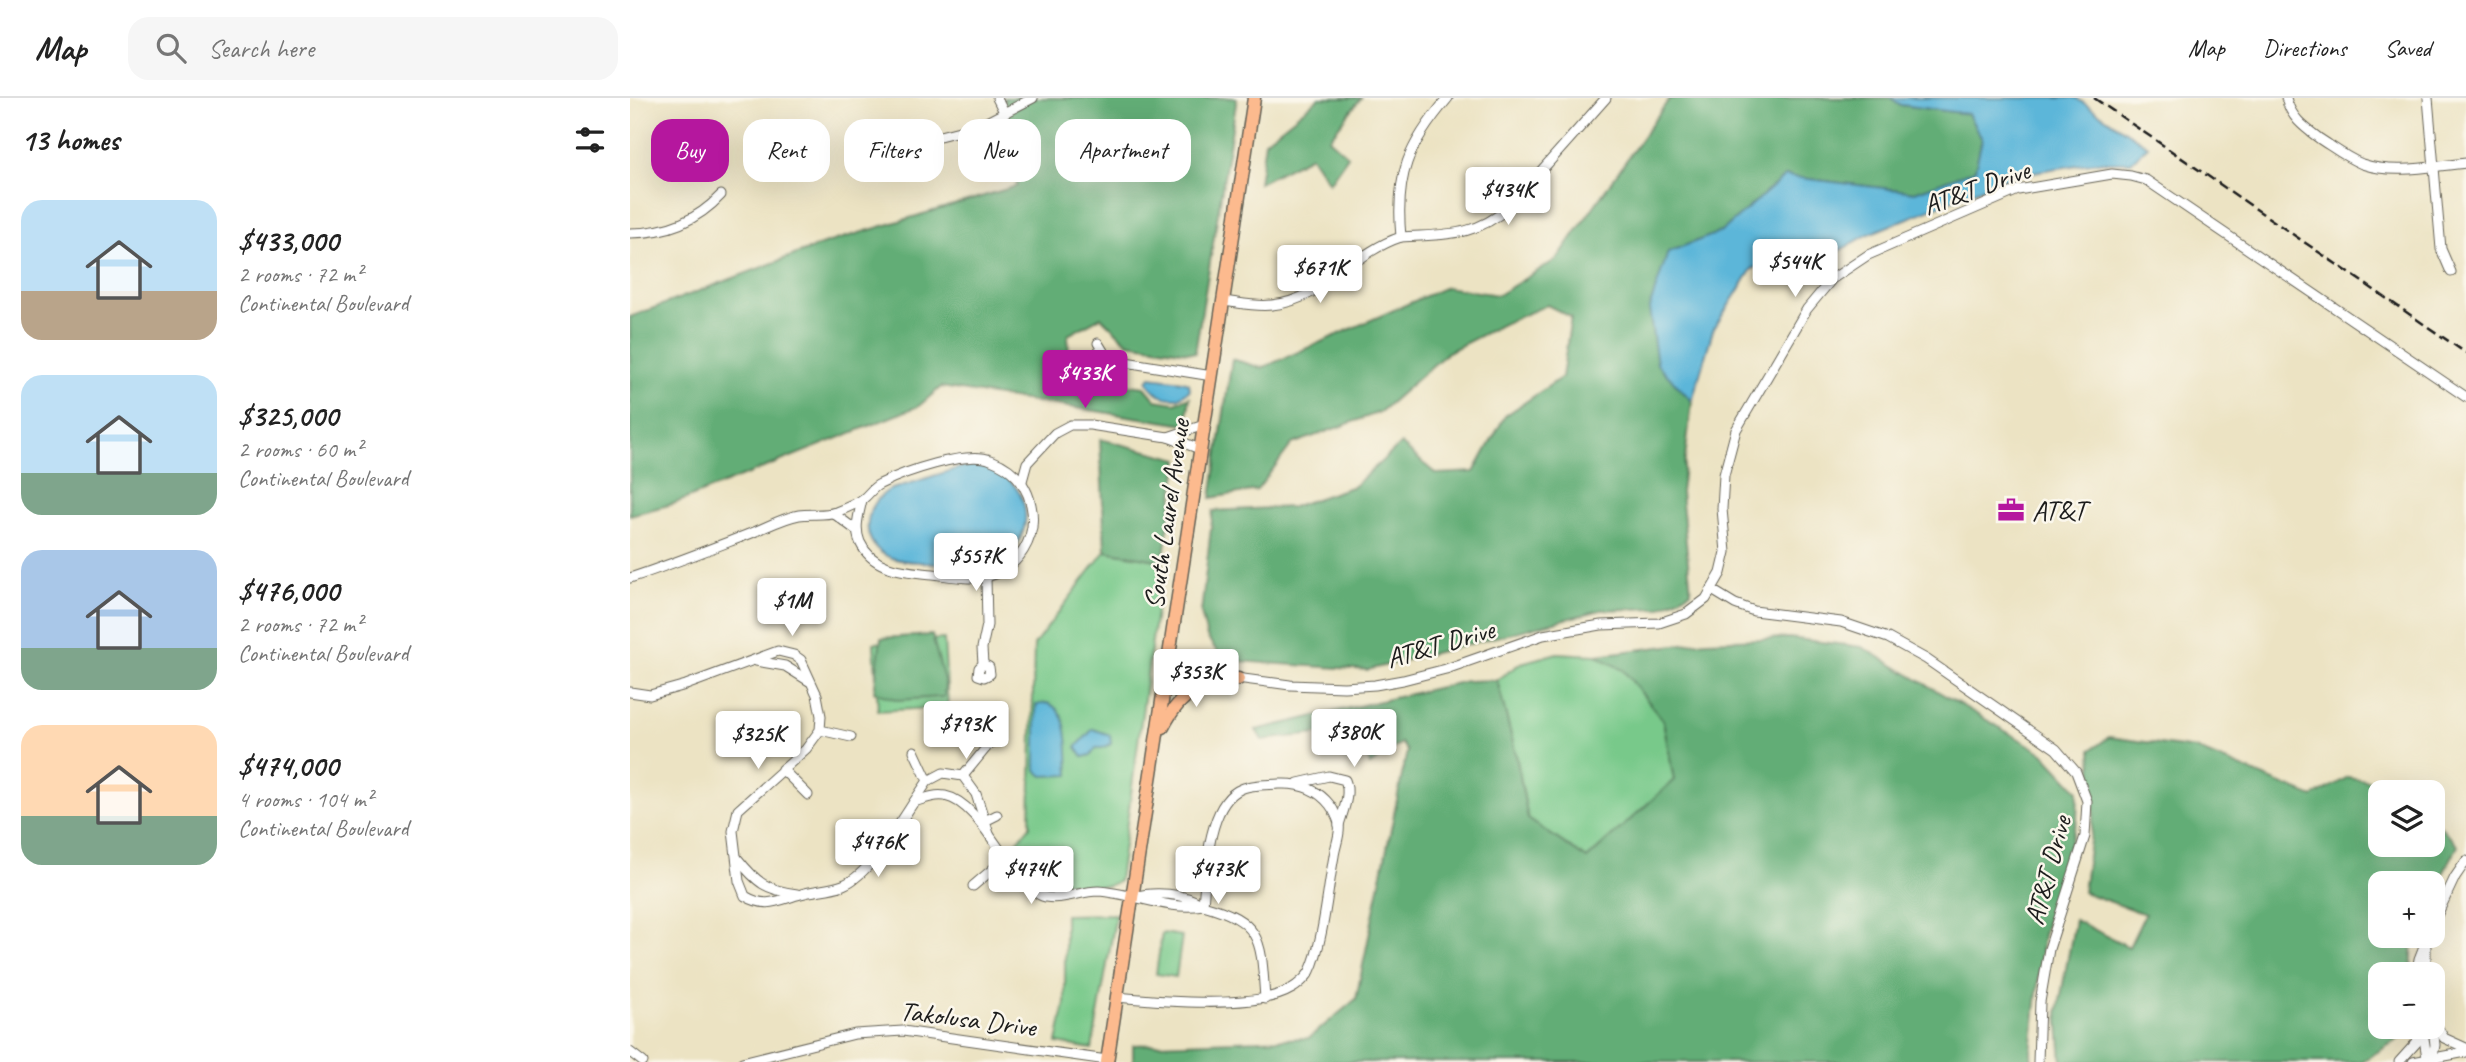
<!DOCTYPE html>
<html lang="en">
<head>
<meta charset="utf-8">
<style>
	body { margin:0; font-family:Caveat,sans-serif; background:#f6f6f6; color:#222; height:100vh; display:flex; flex-direction:column; font-size:26px; white-space:nowrap }
	* { box-sizing:border-box; margin:0 }
	p { font-size:23px; color:#767676 }
	.icon { flex:none; width:38px; height:38px; fill:none; stroke:currentColor; stroke-width:2; stroke-linecap:round; stroke-linejoin:round }
	.map { position:relative; flex:1; overflow:hidden }
	.details { display:flex; flex-direction:column; background:#fff; width:630px }
	.details>* { flex:none }
	.hud { position:absolute; left:21px; top:21px; width:665px; height:63px; display:flex; gap:14px }
	.tools { position:absolute; left:1738px; top:682px; display:grid; gap:14px }
	.tools a { display:grid; place-items:center; width:77px; height:77px; border-radius:14px; background:#fff; box-shadow:0 7px 28px #0002; font-size:35px }
	.price { position:absolute; translate:-50% -60px; padding:0 16px; border-radius:7px; background:#fff; color:#222; font-size:23px; line-height:46px; filter:drop-shadow(0 2px 4px #0008) }
	.price::after { content:''; position:absolute; left:50%; top:42px; width:21px; height:16px; margin-left:-10px; background:inherit; clip-path:polygon(0 0,100% 0,50% 100%) }
	.price.on { background:#b5179e; color:#fff }
	ul { padding:0; list-style:none }
	li { display:flex; align-items:center; gap:21px; height:175px; padding:0 21px }
	li span { display:grid; place-items:center; flex:none; width:196px; height:140px; border-radius:21px; color:#555 }
	li>.icon { margin-inline-start:auto }
	span .icon { width:84px; height:84px; fill:#fffc; stroke-width:1 }
	li b { font-size:30px }
	h2 { display:flex; justify-content:space-between; align-items:center; height:84px; padding:0 21px; font-size:30px }
	.pill { padding:0 24px; border-radius:21px; background:#fff; box-shadow:0 7px 28px #0002; font-size:24px; line-height:63px }
	.pill.on { background:#b5179e; color:#fff }
	header { display:flex; align-items:center; gap:42px; box-sizing:border-box; height:98px; padding:0 35px; background:#fff; border-bottom:2px solid #e0e0e0 }
	header strong { font-size:33px }
	nav { display:flex; gap:38px; margin-inline-start:auto; font-size:24px }
	.search { width:490px; height:63px; background:#f6f6f6; display:flex; align-items:center; gap:18px; box-sizing:border-box; padding:0 24px; border-radius:21px; color:#767676; font-size:26px }
	main { display:flex; flex:1; min-height:0 }
	.map>svg:first-child { display:block }
	.green { fill:#78c98a; stroke:#4a7253; stroke-width:2 }
	.forest { fill:#62ad76; stroke:#3f6449; stroke-width:2 }
	.water { fill:#5bb6d9; stroke:#3c697a; stroke-width:2 }
	.lines { fill:none; stroke-linecap:round; stroke-linejoin:round }
	.minor-casing { stroke:#656256; stroke-width:11 }
	.major-casing { stroke:#656256; stroke-width:15 }
	.minor { stroke:#fff; stroke-width:9 }
	.major { stroke:#fcba8e; stroke-width:12 }
	.rail { stroke:#1c1c1c; stroke-width:2.5; stroke-dasharray:10 5; stroke-linecap:butt }
	.labels { text-anchor:middle; stroke-width:5; stroke-linejoin:round; paint-order:stroke }
	.street-label { font-size:28px; fill:#1c1c1c; stroke:#fbf7ec }
	.poi-label { font-size:28px; fill:#1c1c1c; stroke:#fbf7ec; text-anchor:start }
</style>
</head>
<body>
<header>
<strong>Map</strong>
<div class="search"><svg class="icon" aria-label="search" viewBox="0 0 24 24"><circle cx="10" cy="10" r="6"/><path d="M15 15l6 6"/></svg>Search here</div>
<nav><a>Map</a><a>Directions</a><a>Saved</a></nav>
</header>
<main>
<section class="details">
<h2>13 homes<svg class="icon" aria-label="filters" viewBox="0 0 24 24"><path d="M4 7h16M4 17h16"/><circle cx="9" cy="7" r="2"/><circle cx="15" cy="17" r="2"/></svg></h2>
<ul>
<li><span style="background:linear-gradient(#bfe0f5 65%,#b9a48a 0)"><svg class="icon" aria-label="home" viewBox="0 0 24 24"><path d="M3 11l9-7 9 7M6 9v11h12V9"/></svg></span><div><b>$433,000</b><p>2 rooms · 72 m²</p><p>Continental Boulevard</p></div></li>
<li><span style="background:linear-gradient(#bfe0f5 70%,#7fa58c 0)"><svg class="icon" aria-label="home" viewBox="0 0 24 24"><path d="M3 11l9-7 9 7M6 9v11h12V9"/></svg></span><div><b>$325,000</b><p>2 rooms · 60 m²</p><p>Continental Boulevard</p></div></li>
<li><span style="background:linear-gradient(#a9c7e8 70%,#7fa58c 0)"><svg class="icon" aria-label="home" viewBox="0 0 24 24"><path d="M3 11l9-7 9 7M6 9v11h12V9"/></svg></span><div><b>$476,000</b><p>2 rooms · 72 m²</p><p>Continental Boulevard</p></div></li>
<li><span style="background:linear-gradient(#ffd9b3 65%,#7fa58c 0)"><svg class="icon" aria-label="home" viewBox="0 0 24 24"><path d="M3 11l9-7 9 7M6 9v11h12V9"/></svg></span><div><b>$474,000</b><p>4 rooms · 104 m²</p><p>Continental Boulevard</p></div></li>
</ul>
</section>
<div class="map">
<svg width="1836" height="964" viewBox="0 0 1836 964">
	<rect width="100%" height="100%" fill="#fbf7ec"/>
	<filter id="ink" filterUnits="userSpaceOnUse"><feTurbulence type="fractalNoise" baseFrequency=".0143" numOctaves="2"/><feDisplacementMap in="SourceGraphic" scale="14" xChannelSelector="R" yChannelSelector="G"/><feConvolveMatrix kernelMatrix="1 2 1 2 8 2 1 2 1" color-interpolation-filters="sRGB"/></filter>
	<filter id="wash" filterUnits="userSpaceOnUse"><feTurbulence type="fractalNoise" baseFrequency=".00686" numOctaves="4" result="noise"/><feDisplacementMap in="SourceGraphic" scale="28" xChannelSelector="R" yChannelSelector="G"/><feGaussianBlur stdDeviation="1.57" result="paint"/><feColorMatrix in="noise" values="0 0 0 0 0 0 0 0 0 0 0 0 0 0 0 0 0 1.4 0 .05"/><feComposite in="paint" operator="in"/></filter>
	<g filter="url(#wash)">
		<rect width="100%" height="100%" fill="#ece3c3"/>
		<g class="green">
			<path d="M475,453l58,10 -44,320 -11,5 -30,-1 -48,-11 -19,-24 19,-24 4,-181z"/>
			<path d="M314,541l4,68 -70,4 -4,-68z"/>
			<path d="M927,555l39,2 27,15 40,50 11,60 -87,79 -59,-40 -12,-64 -19,-75 24,-17z"/>
			<path d="M486,816l-24,135 -35,-6 8,-40v-88z"/>
			<path d="M532,835l20,3 -6,41 -20,-3z"/>
		</g>
		<g class="forest">
			<path d="M374,0h233l-42,255 -67,-10 -27,-26 -33,18 1,22 23,23 53,7 11,13 19,3 15,-6 -4,28 -245,-38 -22,19 -246,98 -43,11v-198l196,-74 191,-57z"/>
			<path d="M689,0h42l-32,41 19,17 -19,27 -18,-27 -52,27 6,-42z"/>
			<path d="M1040,0h221l10,7 67,9 14,25 -7,31 -60,22 -130,-16 -64,56 -53,20 -11,112 35,37 -11,91 10,100 -32,16 -58,2 -233,60 -145,-10 -16,-23 -6,-24 12,-102 79,-4 62,-21 47,-42 35,30 38,-2 31,-56 57,-39 9,-60 -24,-12 -42,18 -57,29 -68,60 -88,32 -35,46 -46,8 21,-139 30,9 184,-81 52,8 59,-36z"/>
			<path d="M470,341l79,20 -16,102 -58,-10z"/>
			<path d="M302,537l13,49 -1,13 -46,3 -24,-8 7,-54z"/>
			<path d="M1159,540l73,9 181,106 35,38 -1,29 -34,115 -12,117 1,10h-899v-17l176,-7 47,-39 51,-248 -6,-8 -31,22 -8,-24 -18,-10 -82,9 -6,-10 210,-49 31,-1 19,75 12,64 59,40 87,-79 -11,-60 -40,-50 -27,-15 110,-14z"/>
			<path d="M1479,639l87,12 117,48 35,-20 57,10 5,6h-30v52h52l1,-27 25,28 -25,46 -1,-8h-52v52h33l-2,39h-31v52h26l-1,8 -44,27h-299l-4,-51 17,-91 54,27 16,-33 -62,-22 11,-80 -3,-62z"/>
		</g>
		<g class="water">
			<path d="M1261,0h185l72,48 -17,16h-34l-83,13 -145,59 -76,43 -24,-15 -17,7 -39,61 -21,71 -35,-37 -8,-55 19,-57 53,-20 64,-56 130,16 60,-22 7,-31 -14,-25 -67,-9z"/>
			<path d="M520,279l33,4 6,2 1,7 -12,8c-16,1 -23,-4 -31,-17z"/>
			<path d="M348,367c22,5 40,17 46,40 3,12 1,25 -5,36 -18,36 -59,26 -92,22 -13,-2 -30,-1 -42,-8 -27,-16 -20,-50 4,-65l76,-24z"/>
			<path d="M417,605c25,8 20,50 22,72l-26,1 -7,-6v-65z"/>
			<path d="M463,631l17,6 1,9 -8,4h-7l-5,7 -8,2 -7,-10z"/>
		</g>
	</g>
	<g filter="url(#ink)">
		<g class="lines">
			<defs>
				<g id="minor">
					<path d="M367,0l8,16"/>
					<path d="M818,0c-40,47 -53,77 -47,139 43,-3 73,1 108,-30l97,-109"/>
					<path d="M1656,0c5,20 18,29 34,41 14,9 27,19 42,25 32,11 71,2 104,-1"/>
					<path d="M1798,0l13,151 10,23"/>
					<path d="M276,55l14,-12 59,-15 54,-28"/>
					<path d="M0,135c36,0 67,-12 91,-38"/>
					<path d="M594,203c16,2 32,6 48,4 52,-5 80,-52 129,-68"/>
					<path d="M468,245l8,13 7,4 99,16"/>
					<path d="M570,351l-32,-12 36,-12"/>
					<path d="M392,383l5,-18 28,-30 15,-8h20l78,12"/>
					<path d="M203,415l23,17"/>
					<path d="M0,480c40,-13 80,-29 119,-44 16,-6 33,-16 50,-19 12,-2 25,1 37,-3 8,-3 21,-8 28,-14 5,-4 9,-11 16,-14 24,-12 86,-34 111,-24 21,8 35,22 40,45 7,32 -12,65 -46,72 -16,3 -35,-1 -52,-3 -28,-3 -60,-3 -73,-32 -6,-14 -1,-28 2,-42"/>
					<path d="M1082,492l23,14 19,7 87,11 47,16 38,21 130,90 20,23 11,29 -2,35 -36,113 -9,53 -2,60"/>
					<path d="M126,563l29,5 24,15"/>
					<path d="M353,566l6,3 1,7 -6,3 -6,-2 1,-7 4,-4 -1,-16 5,-23 -1,-48"/>
					<path d="M538,571l122,16 54,2 31,-2 28,-5 43,-11 97,-34 58,-10 58,-2 27,-9 20,-15 15,-26 5,-21 -4,-43 2,-34 12,-45 71,-121 25,-30 36,-24 150,-65 94,-16 19,2 15,4 320,217"/>
					<path d="M0,594l20,3 36,-10 92,-34 16,4 7,5 16,35 4,21 -1,14 -14,19 -68,61 -5,21 6,50 6,15c22,13 33,4 56,-2 14,-4 29,-4 42,-9 30,-11 65,-77 85,-104l15,-8 20,3 13,18 13,40"/>
					<path d="M190,632l31,7"/>
					<path d="M284,653l14,30"/>
					<path d="M152,671l26,26"/>
					<path d="M333,678l27,-33"/>
					<path d="M668,685l31,-7 16,4c6,14 -2,31 -6,45"/>
					<path d="M284,704c10,-3 20,-8 31,-6 37,7 62,81 95,99 16,8 40,-4 58,-4 35,2 69,20 105,14 -20,-12 -48,-14 -70,-8"/>
					<path d="M355,723l12,-6"/>
					<path d="M107,760c20,25 29,32 60,36"/>
					<path d="M386,772l51,25"/>
					<path d="M343,788l34,-29"/>
					<path d="M1802,828l23,-49 11,-16"/>
					<path d="M1796,849v28"/>
					<path d="M1786,877l3,-16 9,-23"/>
					<path d="M487,899c41,4 140,13 174,-8 6,-3 16,-12 19,-18 13,-27 18,-84 24,-115 1,-9 7,-23 5,-31 0,-5 -6,-16 -9,-20 -13,-17 -31,-22 -51,-21 -13,1 -31,0 -42,7 -30,18 -31,83 -34,114 61,17 58,37 62,94"/>
					<path d="M1802,920l12,20 22,10"/>
					<path d="M1793,934l4,26"/>
					<path d="M0,954l13,10"/>
					<path d="M1803,958l2,-11 -2,-18"/>
					<path d="M112,964l113,-28 48,-3 204,29"/>
					<path d="M1769,964l18,-20 2,-15"/>
					<path d="M1783,964l53,-10"/>
				</g>
				<g id="major">
					<path d="M533,629c19,-37 36,-41 75,-48"/>
					<path d="M477,964l147,-964"/>
				</g>
			</defs>
			<use href="#minor" class="minor-casing"/>
			<use href="#major" class="major-casing"/>
			<use href="#minor" class="minor"/>
			<use href="#major" class="major"/>
			<path class="rail" d="M1464,0l372,255"/>
		</g>
	</g>
	<defs>
		<symbol id="office-bare" viewBox="-9 -9 18 18"><path d="M-6-3h4V-5.5h4V-3h4V5H-6ZM-1-4.5V-3h2v-1.5ZM-6 0V1H6V0Z" fill="#b5179e" stroke="#fbf7ec" stroke-width="2.5" paint-order="stroke"/></symbol>
	</defs>
	<g fill-rule="evenodd">
		<use href="#office-bare" x="1362" y="393" width="38" height="38"/>
	</g>
	<g class="labels">
		<g class="street-label">
			<text transform="translate(1346 89) rotate(-20)" y="10">AT&amp;T Drive</text>
			<text transform="translate(536 416) rotate(-82)" y="10">South Laurel Avenue</text>
			<text transform="translate(810 545) rotate(-16)" y="10">AT&amp;T Drive</text>
			<text transform="translate(1417 772) rotate(-75)" y="10">AT&amp;T Drive</text>
			<text transform="translate(338 920) rotate(7)" y="10">Takolusa Drive</text>
		</g>
		<g class="poi-label">
			<text x="1402" y="422">AT&amp;T</text>
		</g>
	</g>
</svg>
<div class="tools">
<a><svg class="icon" aria-label="layers" viewBox="0 0 24 24"><path d="M12 4l9 5-9 5-9-5zM3 14l9 5 9-5"/></svg></a>
<a>+</a>
<a>−</a>
</div>
<b class="price" style="left:878px;top:129px">$434K</b>
<b class="price" style="left:1165px;top:201px">$544K</b>
<b class="price" style="left:690px;top:207px">$671K</b>
<b class="price on" style="left:455px;top:312px">$433K</b>
<b class="price" style="left:346px;top:495px">$557K</b>
<b class="price" style="left:162px;top:540px">$1M</b>
<b class="price" style="left:566px;top:611px">$353K</b>
<b class="price" style="left:336px;top:663px">$793K</b>
<b class="price" style="left:724px;top:671px">$380K</b>
<b class="price" style="left:128px;top:673px">$325K</b>
<b class="price" style="left:248px;top:781px">$476K</b>
<b class="price" style="left:401px;top:808px">$474K</b>
<b class="price" style="left:588px;top:808px">$473K</b>
<div class="hud">
<a class="pill on">Buy</a>
<a class="pill">Rent</a>
<a class="pill">Filters</a>
<a class="pill">New</a>
<a class="pill">Apartment</a>
</div>
</div>
</main>
</body>
</html>
